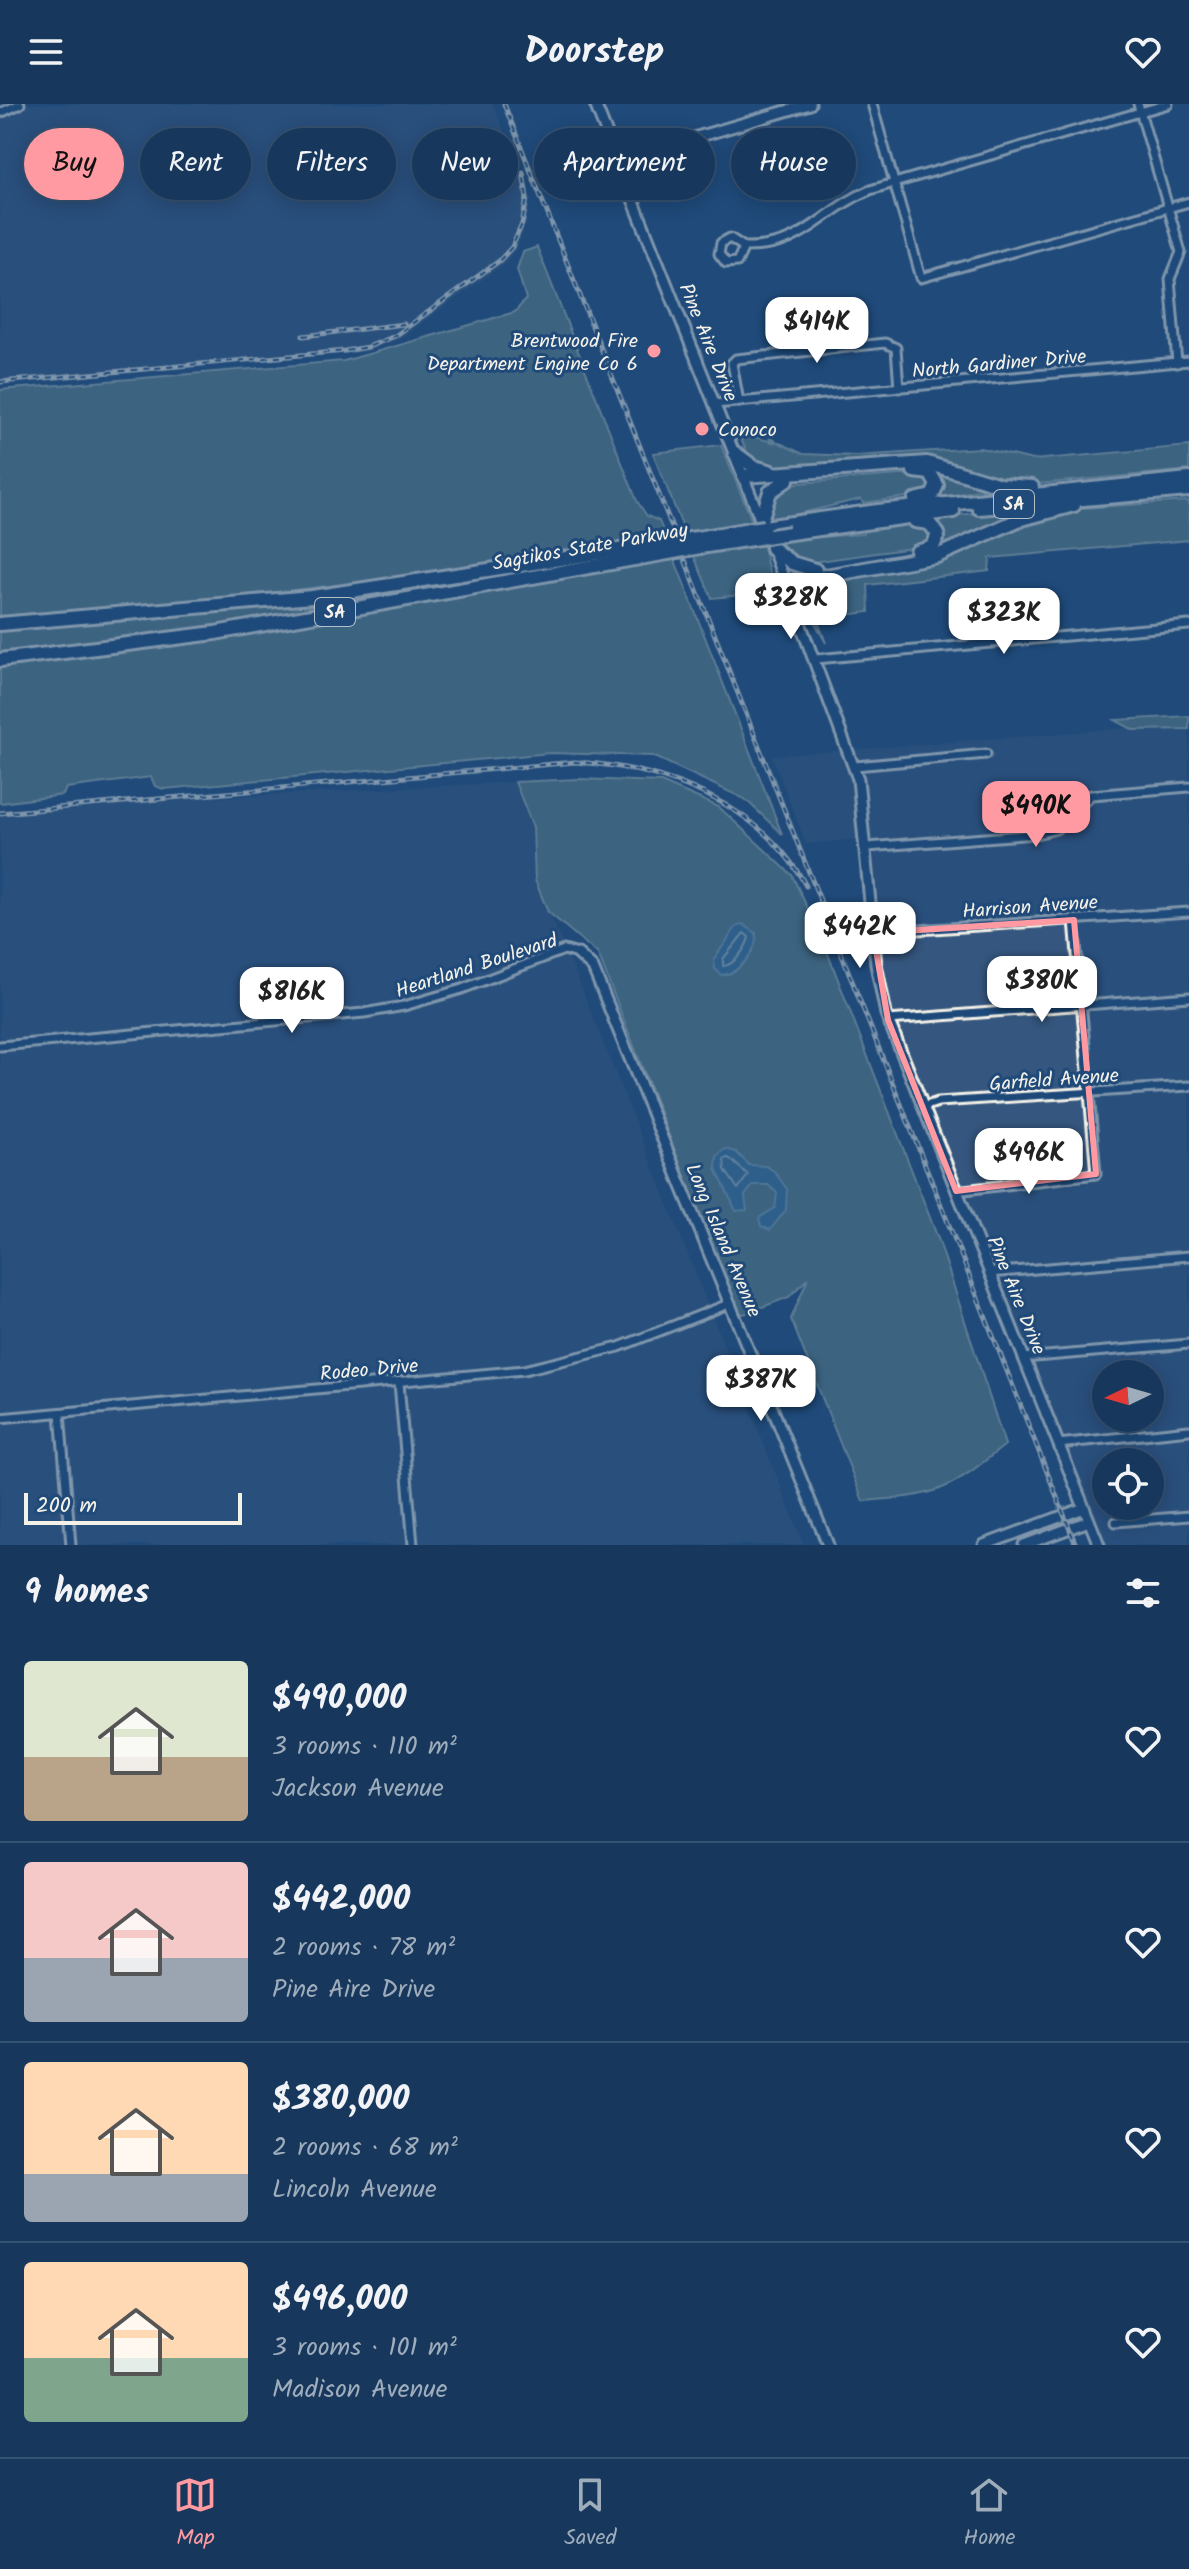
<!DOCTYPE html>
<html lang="en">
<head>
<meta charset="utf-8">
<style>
	body { margin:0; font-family:Kalam,sans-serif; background:#203f62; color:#f1f3f6; height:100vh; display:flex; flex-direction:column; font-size:30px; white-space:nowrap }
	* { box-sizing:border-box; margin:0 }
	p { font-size:26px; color:#9eacbb }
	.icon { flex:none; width:44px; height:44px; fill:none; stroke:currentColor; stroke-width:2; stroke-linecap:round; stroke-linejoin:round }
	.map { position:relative; height:1441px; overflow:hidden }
	.details { display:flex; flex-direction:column; background:#17385c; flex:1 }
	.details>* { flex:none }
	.hud { position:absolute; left:24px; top:24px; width:1142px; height:72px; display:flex; gap:16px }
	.needle { width:52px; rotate:265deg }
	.controls { position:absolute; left:1092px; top:1256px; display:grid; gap:16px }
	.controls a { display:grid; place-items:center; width:72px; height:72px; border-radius:50%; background:#17385c; box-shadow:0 4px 20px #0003,0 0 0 2px #365272; font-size:40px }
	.scale { position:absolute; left:24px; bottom:20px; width:218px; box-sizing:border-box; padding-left:8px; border:4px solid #f4f1e8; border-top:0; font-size:22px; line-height:28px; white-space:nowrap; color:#f4f1e8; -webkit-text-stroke:6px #1f4a7a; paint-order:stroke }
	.price { position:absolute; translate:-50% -68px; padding:0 18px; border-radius:16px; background:#fff; color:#222; font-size:26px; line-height:52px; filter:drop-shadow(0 2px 4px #0008) }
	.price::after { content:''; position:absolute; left:50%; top:48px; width:24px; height:18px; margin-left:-12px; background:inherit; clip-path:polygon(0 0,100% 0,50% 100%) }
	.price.selected { background:#ff9aa2; color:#111 }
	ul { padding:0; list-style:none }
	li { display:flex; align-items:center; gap:24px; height:200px; padding:0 24px }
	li+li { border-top:2px solid #365272 }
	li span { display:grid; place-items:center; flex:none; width:224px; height:160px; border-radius:8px; color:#555 }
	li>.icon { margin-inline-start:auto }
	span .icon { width:96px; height:96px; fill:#fffc; stroke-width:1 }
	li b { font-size:34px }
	h2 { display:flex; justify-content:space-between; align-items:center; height:96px; padding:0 24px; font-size:34px }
	.tag { padding:0 28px; border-radius:36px; background:#17385c; box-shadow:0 4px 20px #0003,0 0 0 2px #365272; font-size:28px; line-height:72px }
	.tag.selected { background:#ff9aa2; color:#111 }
	header { display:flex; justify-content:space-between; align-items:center; height:104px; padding:0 24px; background:#17385c; font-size:36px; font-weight:700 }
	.menu { display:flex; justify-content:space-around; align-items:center; height:112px; border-top:2px solid #365272; background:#17385c; font-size:22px; color:#9eacbb }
	.menu a { display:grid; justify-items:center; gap:4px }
	.menu .selected { color:#ff9aa2 }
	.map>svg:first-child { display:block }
	.built { fill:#35577e; fill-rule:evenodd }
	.green { fill:#5e8186; stroke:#a9b9b7; stroke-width:2 }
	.water { fill:#42799e; stroke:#89a9bc; stroke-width:2 }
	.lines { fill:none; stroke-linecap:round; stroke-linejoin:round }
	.shore { stroke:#adc1ca; stroke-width:2 }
	.minor-casing { stroke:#f4f1e8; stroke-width:13 }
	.tertiary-casing { stroke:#f4f1e8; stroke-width:15 }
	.motorway-casing { stroke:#f4f1e8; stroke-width:18 }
	.minor { stroke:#1f4a7a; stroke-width:7 }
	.tertiary { stroke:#1f4a7a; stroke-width:9 }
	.motorway { stroke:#1f4a7a; stroke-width:12 }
	.rail-casing { stroke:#f4f1e8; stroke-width:5 }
	.rail { stroke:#1f4a7a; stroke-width:2; stroke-dasharray:6; stroke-linecap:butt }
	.motorway-bridge-casing { stroke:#f4f1e8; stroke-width:18; stroke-linecap:butt }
	.motorway-bridge { stroke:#1f4a7a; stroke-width:12 }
	.marked { fill:none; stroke:#ff9aa2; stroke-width:6; stroke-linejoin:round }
	.poi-dot { fill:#ff9aa2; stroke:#1f4a7a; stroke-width:3 }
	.labels { text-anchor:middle; stroke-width:6; stroke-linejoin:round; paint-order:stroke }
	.shield { fill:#1f4a7a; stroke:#b4bfc7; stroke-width:2 }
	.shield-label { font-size:18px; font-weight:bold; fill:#f4f1e8 }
	.poi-label { font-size:20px; fill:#f4f1e8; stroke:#1f4a7a; text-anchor:end }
	.street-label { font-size:20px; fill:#f4f1e8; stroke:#1f4a7a }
</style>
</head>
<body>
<header><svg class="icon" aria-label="menu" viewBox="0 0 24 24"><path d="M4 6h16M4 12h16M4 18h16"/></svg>Doorstep<svg class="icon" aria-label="heart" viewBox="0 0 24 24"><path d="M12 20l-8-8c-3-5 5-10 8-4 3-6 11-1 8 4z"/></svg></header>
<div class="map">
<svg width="1189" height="1441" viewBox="0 0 1189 1441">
	<rect width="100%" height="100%" fill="#1f4a7a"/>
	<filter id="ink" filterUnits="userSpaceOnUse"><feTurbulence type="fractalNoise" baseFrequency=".0125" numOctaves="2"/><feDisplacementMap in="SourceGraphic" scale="16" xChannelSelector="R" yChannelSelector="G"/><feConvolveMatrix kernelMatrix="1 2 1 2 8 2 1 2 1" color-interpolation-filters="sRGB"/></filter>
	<g filter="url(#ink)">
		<g class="built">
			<path d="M0,0h493l38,94 -5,26 -9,24 -13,16 -106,76 -33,12 -365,32z"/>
			<path d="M1189,619v822h-90l-228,-568 -11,-138 -54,5 -34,-88zM1106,1270h44v44h-44zM1106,1358h44v44h-44z"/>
			<path d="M515,678l18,45 2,53 43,99 226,566h-804v-736z"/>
		</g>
		<g class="green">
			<path d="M537,143l100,254 10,15 12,5 6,15 -275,43 -156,18 -234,19v-226l344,-29 171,-49 11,-13 -9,-30 6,-17z"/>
			<path d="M738,329l35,9 -4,-4 34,16 53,2 124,-8 53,12 156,-14v24l-152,14 -40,-5 -71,-23 -67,4 -13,5 -80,2 -18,-13z"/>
			<path d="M721,341l31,76 -67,12 -32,-80z"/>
			<path d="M930,362l67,20 -61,13 7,-14z"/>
			<path d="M925,369l10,9 -7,12 -65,9 -2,-4 -85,20 9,20 78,-5 1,-4 57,-7 14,13 -9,10 -121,17c-20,-9 -44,-42 -32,-65 3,-5 10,-10 14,-14z"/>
			<path d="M1189,397v39l-199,18 -1,13 -121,14 1,27 -52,7 9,24 -21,-39 1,-9 12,-14 136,-26 49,-25 64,-21z"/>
			<path d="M1038,402l2,4 -104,44 7,-21 -11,-15z"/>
			<path d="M762,439l12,49 -62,6 -19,-44z"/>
			<path d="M674,454l108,276 -37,-35 -92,-43 -103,-3 -386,36 -9,-3 -4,-9 -85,11 -3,7 -63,8v-138l193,-22z"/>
			<path d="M413,486v5l-259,41 -154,19v-25l152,-11z"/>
			<path d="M1189,612v13l-55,1 -19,-10z"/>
			<path d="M579,675l82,3 58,25 73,68 31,66 116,300 66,204c-60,48 -65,50 -142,56l-72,-182 17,-41 -19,19 -45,17 -6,-2 -140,-358 -50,-42 -13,-32 -2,-53 -18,-45z"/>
		</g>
		<g class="water">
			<path d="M743,820l13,9c3,16 -17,42 -35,42l-6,-6 -1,-10 22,-32z"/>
			<path d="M725,1045l11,3 13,13 17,1 8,5 13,18 -1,21 -16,20 -9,-4 -2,-8 16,-10 2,-15 -9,-8h-15l-8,11 2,14 -11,1 -20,-42 1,-13z"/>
		</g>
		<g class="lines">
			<g class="shore">
				<path d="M744,829l5,4c-2,10 -15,29 -26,29v-7z"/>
				<path d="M729,1054l19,17 -10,14 -13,-19 -1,-11z"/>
			</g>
			<defs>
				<g id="minor">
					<path d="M872,0l49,174 268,-76"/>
					<path d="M1138,0l43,148 -11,27 7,84"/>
					<path d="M0,9l20,-9"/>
					<path d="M744,143l-7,15 -11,1 -7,-9 2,-11 9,-5 14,9c62,1 74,-35 126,-57l298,-86"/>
					<path d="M739,298l-7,-39 4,-4 149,-16 11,5 3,40"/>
					<path d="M715,300l474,-43"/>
					<path d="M816,555l373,-34"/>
					<path d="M855,662l131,-12"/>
					<path d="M867,743l169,-13 20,-5 35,-34 98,-8"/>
					<path d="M873,829l316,-21"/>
					<path d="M888,916l301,-23"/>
					<path d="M0,942l364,-33 40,-7 58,-17 102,-39 14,4"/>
					<path d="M923,1003l15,-5 251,-16"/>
					<path d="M956,1087l140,-17 -22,-254"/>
					<path d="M989,1169l200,-17"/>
					<path d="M1023,1254l166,-14"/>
					<path d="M399,1279l14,162"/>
					<path d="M60,1309l11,132"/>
					<path d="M0,1314l524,-48 95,-23 112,-44"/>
					<path d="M1058,1340l131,-14"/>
					<path d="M1116,1418l73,-6"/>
				</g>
				<g id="tertiary">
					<path d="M595,0l166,417"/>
					<path d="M618,56l192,-56"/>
					<path d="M773,446l85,229 18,185 10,50 213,531"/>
					<path d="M578,850l15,14 235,577"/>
					<path d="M984,1441l100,-37"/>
					<path d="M1024,1441l65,-24"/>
				</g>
				<g id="motorway">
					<path d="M735,349l19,14 15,4"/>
					<path d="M914,367l16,2 7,12 -5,11 -17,4"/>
					<path d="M744,372l183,-13 73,22 32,2"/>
					<path d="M979,404l210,-18"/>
					<path d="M761,416l9,-28 17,-12"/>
					<path d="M915,417l14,2 9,11 -5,13 -16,5"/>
					<path d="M764,423l114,-16 311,-32"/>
					<path d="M790,429l163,-22"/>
					<path d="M697,434l53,-9"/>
					<path d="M700,443l52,-8"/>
					<path d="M772,444l20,15 23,7"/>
					<path d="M786,479l151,-27 81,-36 56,-15"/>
					<path d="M797,507l6,-20 10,-13"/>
					<path d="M0,520l312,-27 352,-54"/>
					<path d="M0,556l215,-27 453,-80"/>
				</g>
			</defs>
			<use href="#minor" class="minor-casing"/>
			<use href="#tertiary" class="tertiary-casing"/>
			<use href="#motorway" class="motorway-casing"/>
			<use href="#minor" class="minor"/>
			<use href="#tertiary" class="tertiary"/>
			<use href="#motorway" class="motorway"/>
			<defs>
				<g id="rail">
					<path d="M504,0l572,1441"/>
					<path d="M303,232l101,-12"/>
					<path d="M0,278l345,-31 23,-4 27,-11 104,-75 13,-14 10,-23 5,-26 -4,-26"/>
					<path d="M0,709l575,-51c88,5 186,41 231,124"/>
				</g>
			</defs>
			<use href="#rail" class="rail-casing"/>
			<use href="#rail" class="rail"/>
			<defs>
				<g id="motorway-bridge">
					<path d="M750,425l14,-2"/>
					<path d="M752,435l38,-6"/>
					<path d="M664,439l33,-5"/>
					<path d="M668,449l32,-6"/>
				</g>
			</defs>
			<use href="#motorway-bridge" class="motorway-bridge-casing"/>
			<use href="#motorway-bridge" class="motorway-bridge"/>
		</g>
	</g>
	<path d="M0 0H1189V1441H0ZM1074,816l22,254 -140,17 -68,-171 -15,-87z" fill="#1f4a7a" fill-opacity=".55" fill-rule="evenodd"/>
	<path class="marked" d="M1074,816l22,254 -140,17 -68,-171 -15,-87z"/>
	<g class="poi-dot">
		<circle cx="654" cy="247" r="8"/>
		<circle cx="702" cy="325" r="8"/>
	</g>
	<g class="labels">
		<g class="shield">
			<rect x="994" y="386" width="40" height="28" rx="6"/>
			<rect x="315" y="494" width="40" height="28" rx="6"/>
		</g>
		<g class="shield-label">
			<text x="1014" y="406">SA</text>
			<text x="335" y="514">SA</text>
		</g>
		<g class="poi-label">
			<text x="638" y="243">Brentwood Fire<tspan x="638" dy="23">Department Engine Co 6</tspan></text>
			<text x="718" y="332" text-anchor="start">Conoco</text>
		</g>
		<g class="street-label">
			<text transform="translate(709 238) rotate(68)" y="7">Pine Aire Drive</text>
			<text transform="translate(999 259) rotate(-5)" y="7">North Gardiner Drive</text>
			<text transform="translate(590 442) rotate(-10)" y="7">Sagtikos State Parkway</text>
			<text transform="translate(1030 802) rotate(-4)" y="7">Harrison Avenue</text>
			<text transform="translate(476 861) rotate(-18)" y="7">Heartland Boulevard</text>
			<text transform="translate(1054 975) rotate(-4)" y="7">Garfield Avenue</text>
			<text transform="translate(724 1136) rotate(67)" y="7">Long Island Avenue</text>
			<text transform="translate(1017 1191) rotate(68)" y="7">Pine Aire Drive</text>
			<text transform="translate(369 1265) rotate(-5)" y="7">Rodeo Drive</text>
		</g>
	</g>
</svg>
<div class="controls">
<a><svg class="needle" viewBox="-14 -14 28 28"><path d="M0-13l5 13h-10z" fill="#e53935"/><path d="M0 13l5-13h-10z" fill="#9eacbb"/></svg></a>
<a><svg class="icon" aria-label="locate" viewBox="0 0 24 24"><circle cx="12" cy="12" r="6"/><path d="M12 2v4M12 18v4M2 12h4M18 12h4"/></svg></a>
</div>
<div class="scale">200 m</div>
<b class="price" style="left:817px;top:261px">$414K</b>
<b class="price" style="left:791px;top:537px">$328K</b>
<b class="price" style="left:1004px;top:552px">$323K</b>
<b class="price selected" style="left:1036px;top:745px">$490K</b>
<b class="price" style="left:860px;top:866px">$442K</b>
<b class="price" style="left:1042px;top:920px">$380K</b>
<b class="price" style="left:292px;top:931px">$816K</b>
<b class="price" style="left:1029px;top:1092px">$496K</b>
<b class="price" style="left:761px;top:1319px">$387K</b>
<div class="hud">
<a class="tag selected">Buy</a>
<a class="tag">Rent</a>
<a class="tag">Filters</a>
<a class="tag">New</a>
<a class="tag">Apartment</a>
<a class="tag">House</a>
</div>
</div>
<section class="details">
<h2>9 homes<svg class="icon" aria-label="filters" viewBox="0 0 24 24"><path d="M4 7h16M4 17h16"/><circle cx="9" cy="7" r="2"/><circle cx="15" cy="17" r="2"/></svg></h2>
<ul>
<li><span style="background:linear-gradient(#dfe7d0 60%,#b9a48a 0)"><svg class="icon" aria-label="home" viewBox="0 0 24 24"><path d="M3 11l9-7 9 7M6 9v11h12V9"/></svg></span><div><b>$490,000</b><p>3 rooms · 110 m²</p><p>Jackson Avenue</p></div><svg class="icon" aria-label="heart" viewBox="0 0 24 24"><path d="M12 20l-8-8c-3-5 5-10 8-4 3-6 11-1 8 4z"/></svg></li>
<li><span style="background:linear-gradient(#f6c9c9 60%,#9aa5b1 0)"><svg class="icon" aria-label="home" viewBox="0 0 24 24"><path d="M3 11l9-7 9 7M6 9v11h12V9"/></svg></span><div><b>$442,000</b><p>2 rooms · 78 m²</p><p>Pine Aire Drive</p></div><svg class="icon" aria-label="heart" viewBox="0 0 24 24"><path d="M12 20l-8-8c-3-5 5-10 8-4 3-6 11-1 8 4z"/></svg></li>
<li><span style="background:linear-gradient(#ffd9b3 70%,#9aa5b1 0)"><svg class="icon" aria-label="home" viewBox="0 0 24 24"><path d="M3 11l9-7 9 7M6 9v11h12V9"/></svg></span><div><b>$380,000</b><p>2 rooms · 68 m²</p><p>Lincoln Avenue</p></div><svg class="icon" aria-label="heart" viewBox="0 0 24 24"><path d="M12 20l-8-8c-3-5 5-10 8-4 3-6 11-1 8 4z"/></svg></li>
<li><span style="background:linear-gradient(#ffd9b3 60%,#7fa58c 0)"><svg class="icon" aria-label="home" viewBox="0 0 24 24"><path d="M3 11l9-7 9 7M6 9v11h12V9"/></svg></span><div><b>$496,000</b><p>3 rooms · 101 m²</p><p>Madison Avenue</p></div><svg class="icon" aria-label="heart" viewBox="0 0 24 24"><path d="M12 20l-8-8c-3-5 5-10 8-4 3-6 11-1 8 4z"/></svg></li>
</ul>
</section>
<nav class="menu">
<a class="selected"><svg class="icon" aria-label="map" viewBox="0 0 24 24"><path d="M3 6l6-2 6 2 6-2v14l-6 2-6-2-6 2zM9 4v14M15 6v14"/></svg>Map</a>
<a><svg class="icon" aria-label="saved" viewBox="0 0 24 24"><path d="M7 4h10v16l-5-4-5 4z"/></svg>Saved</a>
<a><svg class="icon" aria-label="home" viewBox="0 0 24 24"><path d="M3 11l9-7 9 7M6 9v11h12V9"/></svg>Home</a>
</nav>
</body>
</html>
